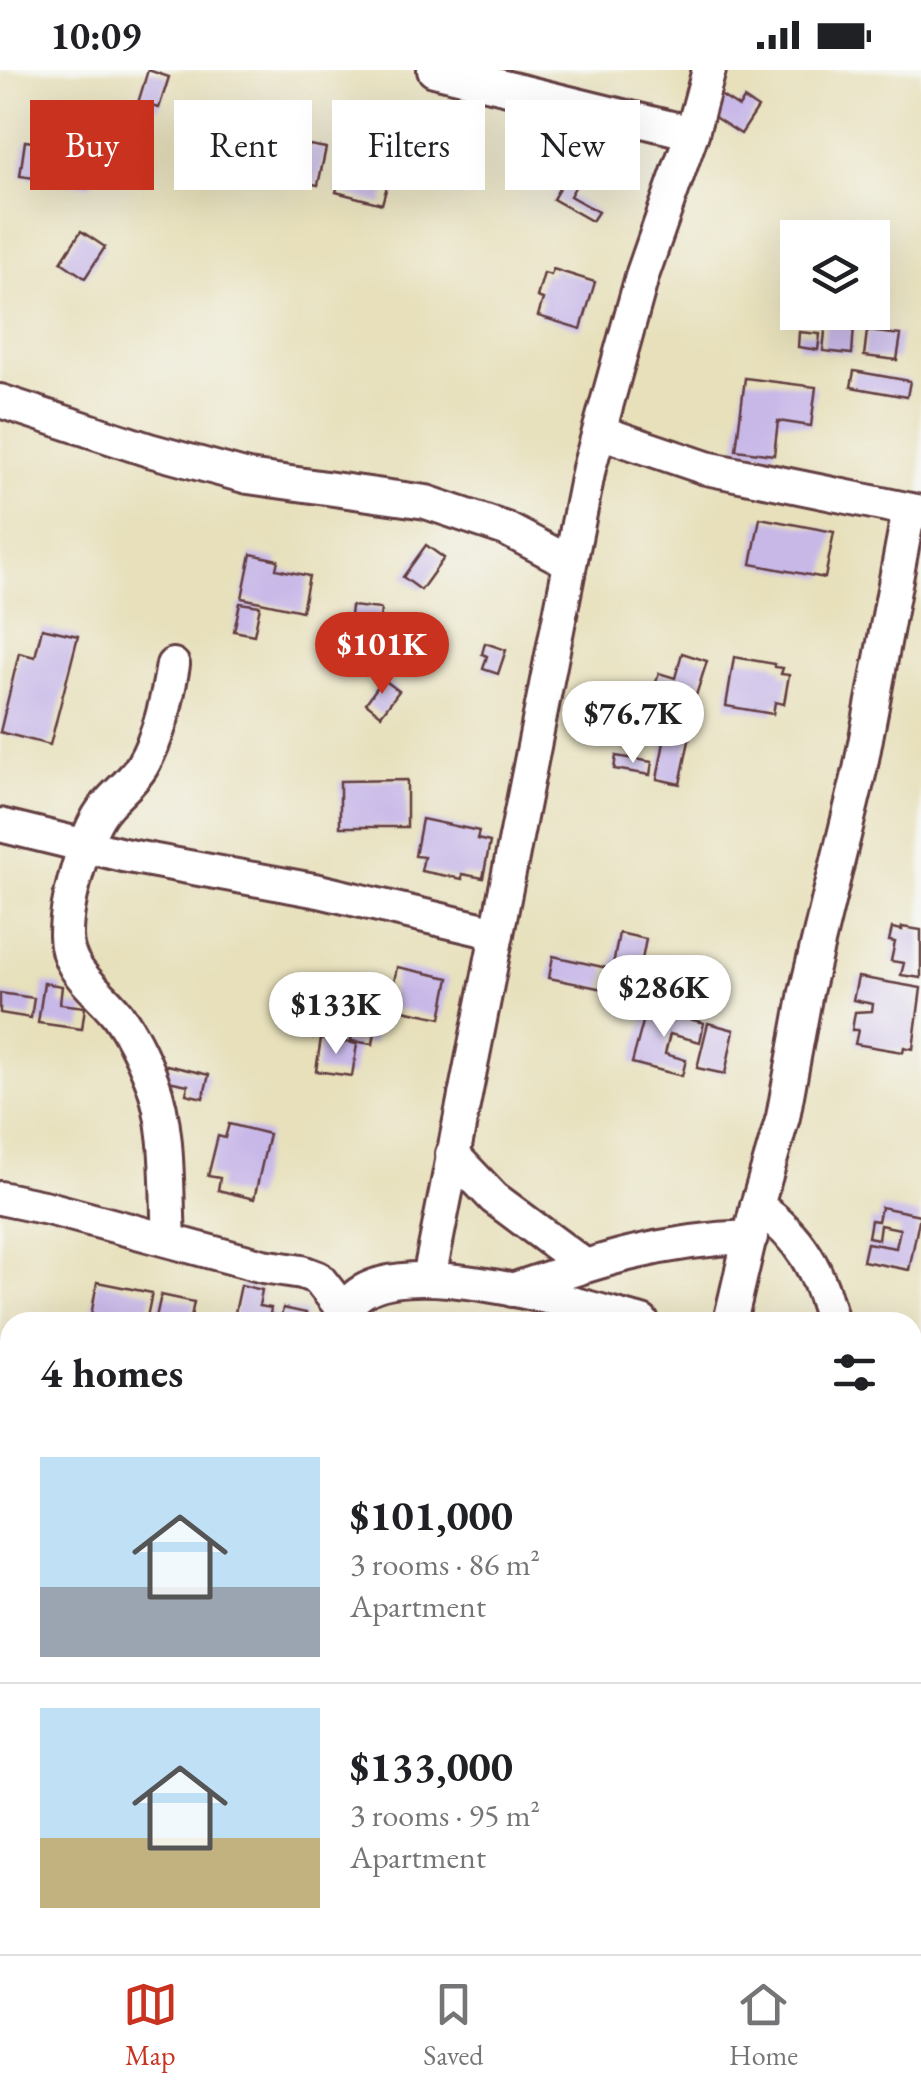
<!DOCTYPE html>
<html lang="en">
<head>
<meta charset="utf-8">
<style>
	body { margin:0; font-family:"EB Garamond",serif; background:#f2f2f2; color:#202124; height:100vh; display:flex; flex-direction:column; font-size:38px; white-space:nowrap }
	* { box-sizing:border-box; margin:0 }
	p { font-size:32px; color:#757577 }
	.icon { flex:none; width:55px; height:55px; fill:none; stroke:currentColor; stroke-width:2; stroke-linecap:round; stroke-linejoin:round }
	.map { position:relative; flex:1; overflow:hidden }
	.details { position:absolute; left:0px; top:1242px; width:922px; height:642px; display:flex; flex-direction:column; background:#fff; border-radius:30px 30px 0 0; box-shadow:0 10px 40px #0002 }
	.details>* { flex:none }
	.hud { position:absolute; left:30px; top:30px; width:862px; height:90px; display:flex; gap:20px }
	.buttons { position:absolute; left:780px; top:150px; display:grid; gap:20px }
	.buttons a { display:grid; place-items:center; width:110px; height:110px; border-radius:0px; background:#fff; box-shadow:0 10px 40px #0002; font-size:50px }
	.price { position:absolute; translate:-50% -85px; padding:0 22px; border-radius:35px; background:#fff; color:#222; font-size:32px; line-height:65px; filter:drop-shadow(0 2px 5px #0008) }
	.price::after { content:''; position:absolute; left:50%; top:60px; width:30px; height:22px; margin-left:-15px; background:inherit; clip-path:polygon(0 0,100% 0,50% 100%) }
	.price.active { background:#c8321e; color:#fff }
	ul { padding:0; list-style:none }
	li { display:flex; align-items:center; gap:30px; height:250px; padding:0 40px }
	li+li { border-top:2px solid #e0e0e0 }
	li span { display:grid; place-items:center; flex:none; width:280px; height:200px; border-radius:0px; color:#555 }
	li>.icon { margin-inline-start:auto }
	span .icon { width:120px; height:120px; fill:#fffc; stroke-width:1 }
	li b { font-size:42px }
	h2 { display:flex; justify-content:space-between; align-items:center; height:120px; padding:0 40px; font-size:42px }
	.pill { padding:0 35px; border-radius:0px; background:#fff; box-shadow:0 10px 40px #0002; font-size:35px; line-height:90px }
	.pill.active { background:#c8321e; color:#fff }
	.status { display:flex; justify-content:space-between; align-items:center; height:70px; padding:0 50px; background:#fff; direction:ltr }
	.status svg { height:28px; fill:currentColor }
	.tab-bar { display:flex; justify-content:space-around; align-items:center; height:140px; border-top:2px solid #e0e0e0; background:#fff; font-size:28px; color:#757577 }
	.tab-bar a { display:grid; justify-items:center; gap:5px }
	.tab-bar .active { color:#c8321e }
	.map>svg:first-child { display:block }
	.building { fill:#c8b8e8 }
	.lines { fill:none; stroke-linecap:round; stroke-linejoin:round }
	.minor-casing { stroke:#623c41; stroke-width:38 }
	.minor { stroke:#fff; stroke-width:32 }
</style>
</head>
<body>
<div class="status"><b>10:09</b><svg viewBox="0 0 49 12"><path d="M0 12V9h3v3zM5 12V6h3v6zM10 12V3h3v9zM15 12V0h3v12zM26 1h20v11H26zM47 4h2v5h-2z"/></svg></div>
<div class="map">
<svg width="921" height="1884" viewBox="0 0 921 1884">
	<rect width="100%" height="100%" fill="#f6f6f2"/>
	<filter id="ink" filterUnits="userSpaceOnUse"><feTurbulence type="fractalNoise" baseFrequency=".01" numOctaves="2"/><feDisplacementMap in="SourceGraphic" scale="20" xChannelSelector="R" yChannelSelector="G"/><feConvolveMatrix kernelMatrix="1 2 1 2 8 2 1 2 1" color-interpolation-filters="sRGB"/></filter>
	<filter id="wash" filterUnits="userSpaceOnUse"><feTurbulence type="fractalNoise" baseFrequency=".0048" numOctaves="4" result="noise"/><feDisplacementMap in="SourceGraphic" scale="40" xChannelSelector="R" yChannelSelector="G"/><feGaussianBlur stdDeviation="2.25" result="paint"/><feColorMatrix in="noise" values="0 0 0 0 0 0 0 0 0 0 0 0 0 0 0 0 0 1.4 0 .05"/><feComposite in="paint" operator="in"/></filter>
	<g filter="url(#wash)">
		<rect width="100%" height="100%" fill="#e7e0bb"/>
		<g id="blocks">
			<g class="building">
				<path d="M148,0l21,7 -10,31 -21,-5z"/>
				<path d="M720,25l19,12 5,-8 14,9 -17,26 -33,-21z"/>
				<path d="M69,63l28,4 -6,49 -71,-10 5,-35 30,4 -1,8 13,2z"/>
				<path d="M281,64l15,4 -10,32 -15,-4z"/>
				<path d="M298,73l28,5 -8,37 -27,-5z"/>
				<path d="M194,74l31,10 -6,17 -31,-11z"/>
				<path d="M582,79l38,15 -5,13 -38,-15z"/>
				<path d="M571,98l11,7 -12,21 28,16 -6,9 -39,-22z"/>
				<path d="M341,104l46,12 -5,18 -46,-12z"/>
				<path d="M848,149l19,2 -2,17h-19z"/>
				<path d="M81,161l24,16 -20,31 -24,-16z"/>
				<path d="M553,199l42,13 -14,47 -43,-13 5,-17 -6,-2 7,-24 7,2z"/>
				<path d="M827,242h28l-3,42 -29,-3z"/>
				<path d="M867,261l34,4 -4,25 -33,-4z"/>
				<path d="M799,262l21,2 -2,16 -20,-3z"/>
				<path d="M854,301l56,10 -3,16 -56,-10z"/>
				<path d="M745,308l71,9 -5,39 -33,-5 -4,34 -38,-5z"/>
				<path d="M760,448l74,14 -9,46 -74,-14z"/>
				<path d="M426,475l18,13 -23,32 -18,-13z"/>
				<path d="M251,484l27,6 -2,9 33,7 -7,35 -60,-13z"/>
				<path d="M240,533l20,3 -6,29 -20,-4z"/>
				<path d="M351,536l30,3 -4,40 -30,-3z"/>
				<path d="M42,558l36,8 -28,109 -50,-13 19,-79 16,4z"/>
				<path d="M485,573l21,7 -8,24 -15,-5 4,-13 -5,-2z"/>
				<path d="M682,583l25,8 -16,50 -40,-12 8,-26 16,5z"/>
				<path d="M734,587l41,7v3l8,1 -2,6 8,1 -5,29 -9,-2 -2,12 -47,-8z"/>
				<path d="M383,609l16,12 -18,24 -15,-12z"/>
				<path d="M667,656l24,5 -11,53 -23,-5z"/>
				<path d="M616,686l36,6 -2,13 -36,-6z"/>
				<path d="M407,710v47h-67v-46z"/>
				<path d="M422,749l57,12 -2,8 13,3 -7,36 -21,-4v5l-41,-8 3,-14 -9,-1z"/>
				<path d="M902,857l19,3v48l-20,-3 3,-12 -13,-2 4,-19 -6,-1 3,-13 10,2z"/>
				<path d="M619,863l27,6 -10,52 -27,-5z"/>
				<path d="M553,886l54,12 -4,21 -54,-11z"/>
				<path d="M397,897l52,11 -8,40 -52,-11z"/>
				<path d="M858,907l63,11 -8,61 -9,-2 -1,5 -48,-8 3,-14h-6l3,-18 17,-1 1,-7 -20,-4z"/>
				<path d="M44,913l18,3 -2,18 25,3 -3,22 -44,-6z"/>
				<path d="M0,923l34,5 -3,20 -31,-5z"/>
				<path d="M360,927l20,4 -7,43 -22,-3z"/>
				<path d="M647,937l57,16 -4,19 -30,-8 -5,20 21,6 -4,16 -50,-13z"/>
				<path d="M305,946l14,5 -6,17 -14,-5z"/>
				<path d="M708,953l26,7 -9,44 -28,-6z"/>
				<path d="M321,968l36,6 -5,32 -36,-5z"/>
				<path d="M167,995l42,10 -6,23 -17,-4 2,-9 -25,-5z"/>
				<path d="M229,1054l40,10 -15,65 -36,-9 2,-12 -12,-2 10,-40 7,2z"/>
				<path d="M881,1137l39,8 -11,55 -46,-9 4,-18 29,5 4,-19 -20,-4 -2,14 -10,-2 3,-17 7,1z"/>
				<path d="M97,1212l55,11 -6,29h-22l-33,-6z"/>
				<path d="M241,1215l21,5 -3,16 12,2 -1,6 11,3 2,-9 23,5 -2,9h-71z"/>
				<path d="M161,1225l33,7 -4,20h-35z"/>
				<path d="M912,1460l9,2v33l-9,-1z"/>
				<path d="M912,1799l9,2v45l-9,-1z"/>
				<path d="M129,1875l47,3 -1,6h-48z"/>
				<path d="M270,1875l27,1 15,-1 -2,9h-41z"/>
			</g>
		</g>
	</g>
	<g filter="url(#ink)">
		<use href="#blocks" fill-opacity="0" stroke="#623c41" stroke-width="2.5"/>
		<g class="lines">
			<defs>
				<g id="minor">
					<path d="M434,0l258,63"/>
					<path d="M0,331l149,49 99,27 178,25 80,27 63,33"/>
					<path d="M600,362l106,36 215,44"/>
					<path d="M0,755l123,30 196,36 178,42"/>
					<path d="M452,1084l42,44 90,67"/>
					<path d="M0,1128l48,10 215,58 39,6 16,6 26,33"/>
					<path d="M757,1136c44,31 62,64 75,116"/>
					<path d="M169,1169c-3,-51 1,-110 -17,-158 -9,-23 -20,-47 -35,-67 -20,-25 -52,-44 -51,-80 0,-31 18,-98 36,-123 12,-16 30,-28 40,-45 18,-31 25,-66 31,-101"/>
					<path d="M429,1208l160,-810 54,-195 49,-140 17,-63"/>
					<path d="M512,1220c85,-29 148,-50 239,-53"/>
					<path d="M342,1252c16,-90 245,-13 300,0"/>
					<path d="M730,1252l27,-116 26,-89 23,-125 54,-222 49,-260"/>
					<path d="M912,1305l9,2"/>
					<path d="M0,1425l10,2"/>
					<path d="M912,1588l9,2"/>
					<path d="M0,1774l3,53 -3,12"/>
					<path d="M863,1875l55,9"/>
					<path d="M224,1884l2,-9"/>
				</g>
			</defs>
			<use href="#minor" class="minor-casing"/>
			<use href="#minor" class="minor"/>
		</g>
	</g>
</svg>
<div class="buttons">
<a><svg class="icon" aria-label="layers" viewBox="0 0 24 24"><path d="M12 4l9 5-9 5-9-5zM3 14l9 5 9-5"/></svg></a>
</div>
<b class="price active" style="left:382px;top:627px">$101K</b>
<b class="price" style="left:633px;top:696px">$76.7K</b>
<b class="price" style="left:664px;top:970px">$286K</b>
<b class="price" style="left:336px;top:987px">$133K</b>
<div class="hud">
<a class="pill active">Buy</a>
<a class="pill">Rent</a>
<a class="pill">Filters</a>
<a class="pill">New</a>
</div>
<section class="details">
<h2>4 homes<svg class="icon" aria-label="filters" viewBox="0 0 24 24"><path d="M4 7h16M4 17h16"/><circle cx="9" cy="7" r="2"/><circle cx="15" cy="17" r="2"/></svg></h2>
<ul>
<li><span style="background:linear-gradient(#bfe0f5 65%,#9aa5b1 0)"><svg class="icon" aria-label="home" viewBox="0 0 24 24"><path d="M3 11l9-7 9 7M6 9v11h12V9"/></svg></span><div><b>$101,000</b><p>3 rooms · 86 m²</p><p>Apartment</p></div></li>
<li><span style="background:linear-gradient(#bfe0f5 65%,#c2b280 0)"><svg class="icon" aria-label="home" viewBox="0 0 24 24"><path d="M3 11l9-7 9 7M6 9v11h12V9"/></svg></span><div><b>$133,000</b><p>3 rooms · 95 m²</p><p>Apartment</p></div></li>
</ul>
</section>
</div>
<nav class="tab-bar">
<a class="active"><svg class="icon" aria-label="map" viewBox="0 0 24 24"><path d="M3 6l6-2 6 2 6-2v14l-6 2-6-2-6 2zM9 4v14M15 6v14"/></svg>Map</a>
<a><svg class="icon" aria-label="saved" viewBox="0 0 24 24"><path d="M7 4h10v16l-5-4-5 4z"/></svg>Saved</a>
<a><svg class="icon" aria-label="home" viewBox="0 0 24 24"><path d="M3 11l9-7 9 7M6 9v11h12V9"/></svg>Home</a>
</nav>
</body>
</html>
